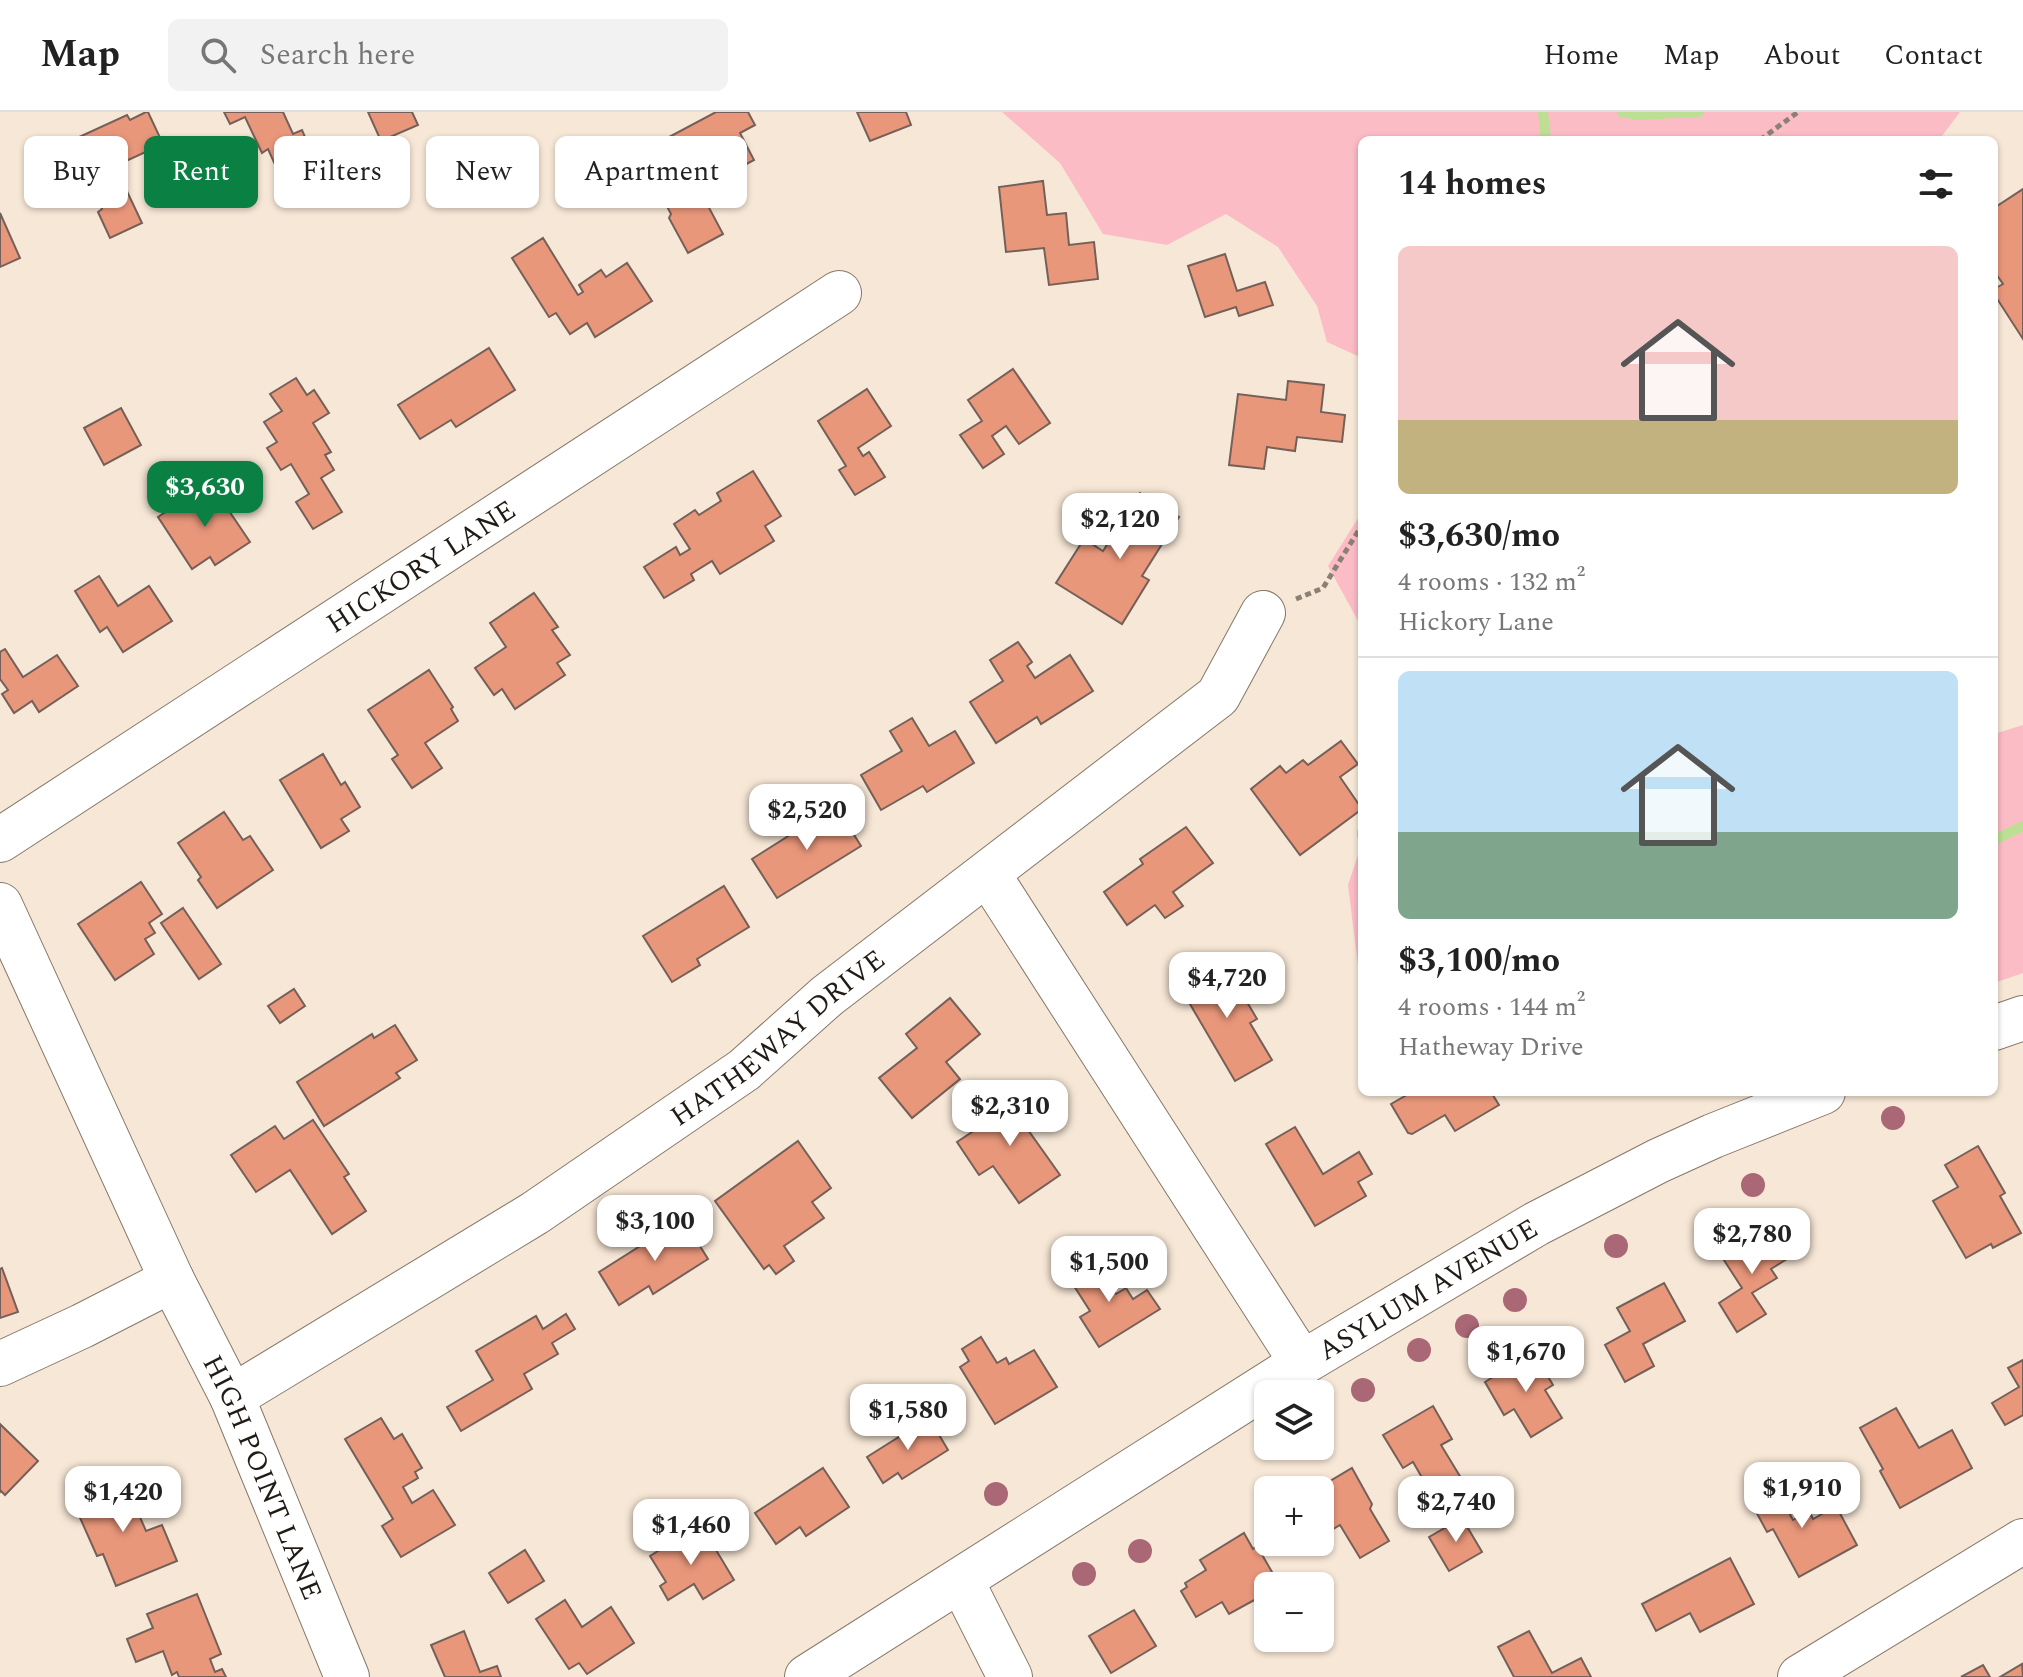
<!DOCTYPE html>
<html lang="en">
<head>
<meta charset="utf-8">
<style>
	body { margin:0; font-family:Spectral,serif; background:#f2f2f2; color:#222; height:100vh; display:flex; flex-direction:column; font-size:30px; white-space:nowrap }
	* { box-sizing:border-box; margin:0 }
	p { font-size:26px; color:#767676 }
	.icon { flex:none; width:44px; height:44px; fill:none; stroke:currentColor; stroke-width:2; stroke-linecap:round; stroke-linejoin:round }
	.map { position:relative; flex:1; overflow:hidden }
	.sheet { position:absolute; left:1358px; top:24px; width:640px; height:960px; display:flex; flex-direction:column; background:#fff; border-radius:12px; box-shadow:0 2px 6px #0004 }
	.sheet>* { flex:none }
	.top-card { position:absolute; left:24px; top:24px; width:760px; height:72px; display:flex; gap:16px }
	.fabs { position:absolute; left:1254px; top:1268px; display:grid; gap:16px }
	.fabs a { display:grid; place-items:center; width:80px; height:80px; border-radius:12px; background:#fff; box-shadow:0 2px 6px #0004; font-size:40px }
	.price { position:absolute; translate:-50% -68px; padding:0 18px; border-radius:16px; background:#fff; color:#222; font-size:26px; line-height:52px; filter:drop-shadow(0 2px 4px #0008) }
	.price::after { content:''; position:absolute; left:50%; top:48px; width:24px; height:18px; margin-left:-12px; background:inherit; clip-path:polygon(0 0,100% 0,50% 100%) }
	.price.active { background:#0b8043; color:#fff }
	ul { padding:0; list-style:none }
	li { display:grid; align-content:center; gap:16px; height:424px; padding:0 40px }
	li+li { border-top:2px solid #e0e0e0 }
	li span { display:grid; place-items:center; height:248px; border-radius:12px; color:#555 }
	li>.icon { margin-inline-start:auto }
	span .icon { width:144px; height:144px; fill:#fffc; stroke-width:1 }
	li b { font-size:34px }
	h2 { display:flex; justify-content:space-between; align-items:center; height:96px; padding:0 40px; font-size:34px }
	.tag { padding:0 28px; border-radius:12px; background:#fff; box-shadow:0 2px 6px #0004; font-size:28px; line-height:72px }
	.tag.active { background:#0b8043; color:#fff }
	header { display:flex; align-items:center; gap:48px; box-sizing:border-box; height:112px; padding:0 40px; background:#fff; border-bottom:2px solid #e0e0e0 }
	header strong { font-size:38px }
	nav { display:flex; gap:44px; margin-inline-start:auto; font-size:28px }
	.search { width:560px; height:72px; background:#f2f2f2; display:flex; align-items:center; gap:20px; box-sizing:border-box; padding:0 28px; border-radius:12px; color:#767676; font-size:30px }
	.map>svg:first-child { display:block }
	.green { fill:#fcbcc5 }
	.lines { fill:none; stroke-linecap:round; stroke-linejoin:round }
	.stream { stroke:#bcdf93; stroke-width:10 }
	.building { fill:#e9977b; stroke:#746059; stroke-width:2 }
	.minor-casing { stroke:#867869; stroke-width:46 }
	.path { stroke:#8a8074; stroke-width:5; stroke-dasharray:6 4; stroke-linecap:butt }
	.minor { stroke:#fff; stroke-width:44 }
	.tree { fill:#aa6876 }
	.labels { text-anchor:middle; stroke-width:6; stroke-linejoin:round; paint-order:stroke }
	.street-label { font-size:28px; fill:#211b15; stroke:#f7e7d6 }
</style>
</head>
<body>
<header>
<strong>Map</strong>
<div class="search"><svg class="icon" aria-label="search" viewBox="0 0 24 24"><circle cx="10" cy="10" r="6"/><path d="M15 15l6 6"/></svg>Search here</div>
<nav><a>Home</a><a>Map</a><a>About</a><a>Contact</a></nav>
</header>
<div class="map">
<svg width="2023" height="1565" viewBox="0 0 2023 1565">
	<rect width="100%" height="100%" fill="#f7e7d6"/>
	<g class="green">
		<path d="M1002,0h958l-21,28h-577v218l-35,-16 -10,-36 -39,-59 -52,-33 -59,31 -64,-11 -43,-71z"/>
		<path d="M1362,400v116l-34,-62z"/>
		<path d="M2023,613v248l-29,10v-249z"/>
		<path d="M1362,731v155l-14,-113z"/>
	</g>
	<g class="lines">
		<g class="stream">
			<path d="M1543,0l3,28"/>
			<path d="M1622,0l13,3 64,-3"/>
			<path d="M1362,720v4"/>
			<path d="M1994,728l29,-14"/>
		</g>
	</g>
	<g class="building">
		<path d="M146,0h2l15,32 -48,22 27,57 -32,15 -12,-26 4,-3 -13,-28 -19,9 -14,-30 15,-7 -5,-10 61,-28 3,5z"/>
		<path d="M224,0h59l10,22 9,-4 10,23 -35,16 -9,-20 -6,4 -17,-36 -15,7z"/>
		<path d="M368,0h44l6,13 -37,16z"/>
		<path d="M716,0h32l7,13 -15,8 14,27 -55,29 24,45 -35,19 -19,-35 2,-4 -32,-61z"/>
		<path d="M857,0h49l5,13 -41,16z"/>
		<path d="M1043,69l4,34 19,-2 3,32 25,-3 4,37 -49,6 -5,-37 -38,4 -7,-65z"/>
		<path d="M2023,77v150l-29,-45v-5l9,-5 -9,-13v-63z"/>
		<path d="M0,101l20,45 -20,9z"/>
		<path d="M543,126l35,57 5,-3 -4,-7 22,-15 5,7 21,-14 25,38 -57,36 -8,-14 -17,11 -14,-21 -7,4 -37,-59z"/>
		<path d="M1225,142l12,37 28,-9 8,23 -34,11 -3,-9 -31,10 -17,-51z"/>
		<path d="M489,236l26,42 -59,37 -5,-7 -31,19 -22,-34z"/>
		<path d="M1013,257l37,54 -31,21 -13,-18 -14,10 12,18 -21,14 -23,-33 22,-14 -14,-21z"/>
		<path d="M296,266l11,17 7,-5 15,23 -16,10 18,29 -6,3 9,15 -13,8 21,34 -29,17 -17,-27 13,-8 -18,-30 -10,6 -14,-22 10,-6 -13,-20 18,-11 -12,-17z"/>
		<path d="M1288,269l36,4 -3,27 24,3 -3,27 -45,-5 -2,14 -28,-4 -3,22 -35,-4 9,-71 48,6z"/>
		<path d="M867,277l24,37 -33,22 5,8 6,-4 16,25 -30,18 -16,-25 7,-4 -28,-45z"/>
		<path d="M121,296l20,37 -37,20 -20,-37z"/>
		<path d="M753,359l28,45 -16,10 9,15 -54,33 -8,-13 -21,13 3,6 -30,18 -20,-31 32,-20 4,8 10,-6 -16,-25 21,-14 4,5 22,-14 -4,-8z"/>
		<path d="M221,373l7,9 -7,5 29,43 -35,23 -5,-8 -18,12 -34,-52 21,-14 10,4z"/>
		<path d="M1140,381l39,24 -37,59 7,4 -27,44 -66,-41 28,-44 19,12z"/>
		<path d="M99,464l19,30 31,-20 23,35 -49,31 -16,-25 -7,5 -25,-41z"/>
		<path d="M534,481l24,34 -6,3 18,25 -13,8 8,12 -50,34 -13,-20 -8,6 -19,-27 31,-21 -16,-24z"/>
		<path d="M1018,530l14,20 -5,4 8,12 35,-23 23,36 -52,33 -4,-7 -41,26 -26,-41 33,-21 -13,-21z"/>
		<path d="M5,537l18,28 34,-22 21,31 -39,26 -7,-11 -18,12 -12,-19 6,-4 -8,-11v-27z"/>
		<path d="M429,558l24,37 -2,2 7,12 -33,22 17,25 -30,20 -20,-29 6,-4 -30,-45z"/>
		<path d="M912,606l17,28 26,-15 19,32 -47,29 -4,-6 -42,24 -20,-35 41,-24 -12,-20z"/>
		<path d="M1341,629l17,23 -18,13 22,32 -62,46 -49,-66 29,-23 6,7 17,-13 5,5z"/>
		<path d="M323,642l18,31 4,-3 15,25 -19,12 8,12 -28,17 -41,-68z"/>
		<path d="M836,694l25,40 -84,52 -25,-39z"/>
		<path d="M224,700l19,28 7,-4 23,34 -56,38 -19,-28 3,-3 -23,-34z"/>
		<path d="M1186,715l27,36 -40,29 10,14 -18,12 -10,-13 -28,20 -23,-33 39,-28 -3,-5z"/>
		<path d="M141,770l21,32 -13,9 6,10 -10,6 9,15 -39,26 -37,-56z"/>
		<path d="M724,774l25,41 -52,32 3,6 -28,17 -29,-46z"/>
		<path d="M183,796l38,56 -22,15 -38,-56z"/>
		<path d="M1223,849l34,58 -7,4 22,37 -37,21 -55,-94z"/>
		<path d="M294,877l11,17 -25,17 -12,-17z"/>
		<path d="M950,886l30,36 -34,28 14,17 -48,39 -33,-40 38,-30 -11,-14z"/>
		<path d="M395,913l22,35 -21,13 4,5 -76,48 -27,-44 75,-48 2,4z"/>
		<path d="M1014,977l21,32 -9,6 34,48 -41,28 -26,-37 -14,9 -22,-33 30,-20 -6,-10z"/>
		<path d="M1412,980l12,1 67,-1 8,13 -44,26 -10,-16 -33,19 -4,-1 -17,-29z"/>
		<path d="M313,1008l36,54 -5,3 22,34 -34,23 -42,-64 -34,22 -25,-37 44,-29 9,13z"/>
		<path d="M1295,1015l28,47 36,-22 13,22 -14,8 8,14 -51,30 -49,-82z"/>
		<path d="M798,1029l33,47 -19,14 12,16 -40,28 10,15 -18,13 -7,-9 -5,4 -49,-68z"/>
		<path d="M1978,1034l27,47 -5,3 21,37 -28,15 -2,-4 -25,14 -33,-57 25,-14 -13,-22z"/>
		<path d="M683,1107l25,40 -55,35 -4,-8 -30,19 -20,-33z"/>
		<path d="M1770,1114l20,31 -19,12 6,9 -25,15 14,21 -29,18 -18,-29 23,-15 -20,-31z"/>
		<path d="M1094,1146l22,36 10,-6 7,11 14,-9 13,19 -61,38 -19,-30 10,-6 -23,-36z"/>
		<path d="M2,1156l16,44 -18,6v-49z"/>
		<path d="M1664,1171l21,38 -42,23 11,22 -29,16 -20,-37 25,-14 -13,-23z"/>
		<path d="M566,1202l9,15 -23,14 6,11 -34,20 8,15 -71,42 -14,-24 46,-27 -17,-29 60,-35 7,13z"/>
		<path d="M981,1225l16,26 9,-5 3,6 25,-14 23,37 -62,37 -35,-57 9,-6 -7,-12z"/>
		<path d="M1533,1240l20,33 -8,5 17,28 -31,19 -17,-28 -10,6 -19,-33z"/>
		<path d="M2023,1248v55l-18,10 -13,-22 27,-16 -11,-19z"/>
		<path d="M1433,1294l19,33 -11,6 20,33 -29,17 -19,-33 -10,6 -20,-33z"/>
		<path d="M1896,1296l23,40 33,-18 20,38 -72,40 -20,-37 3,-2 -23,-41z"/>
		<path d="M381,1306l13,21 8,-5 20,34 -7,4 3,6 -15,9 9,16 21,-13 22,35 -54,32 -19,-31 11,-7 -48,-80z"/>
		<path d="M929,1306l19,32 -46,29 -4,-6 -15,10 -16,-26z"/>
		<path d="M0,1312l38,37 -33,34 -4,-4 -1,1z"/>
		<path d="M823,1356l26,39 -43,29 -6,-9 -24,17 -21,-31z"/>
		<path d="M1352,1356l20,36 -2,5 19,32 -29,17 -20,-33 -15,9 -5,-8v-36h-5z"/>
		<path d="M1771,1367l22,41 16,-9 4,8 23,-13 21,39 -58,32 -26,-48 -6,3 -21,-39z"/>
		<path d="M124,1368l22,51 16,-6 15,36 -61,25 -13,-32 -6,2 -24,-54z"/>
		<path d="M1462,1406l20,34 -33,19 -20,-34z"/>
		<path d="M693,1417l12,20 8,-4 21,35 -31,19 -9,-15 -26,16 -8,-14 6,-4 -16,-26z"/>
		<path d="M1244,1421l9,16 4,-3 23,40h-12v12l-8,4 -2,-4 -29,16 -7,-12 -26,15 -15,-26 6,-4 -2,-4 21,-13 -6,-10z"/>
		<path d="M525,1438l19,31 -36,22 -19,-30z"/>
		<path d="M1730,1446l24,46 -54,28 -10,-19 -34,18 -14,-27z"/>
		<path d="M197,1482l24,60 -11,5 5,13 7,-3 4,8h-47l-2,-5 -5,3 -9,-24 -27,11 -9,-23 26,-11 -6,-14z"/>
		<path d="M565,1488l17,27 29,-20 23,36 -47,31 -8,-11 -10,6 -33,-50z"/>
		<path d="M1134,1498l22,36 -45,27 -22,-37z"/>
		<path d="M464,1519l16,41 17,-6 4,11h-56l-14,-32z"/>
		<path d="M1529,1519l23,42 29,-15 10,19h-77l-16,-30z"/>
		<path d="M2022,1552l1,13h-23z"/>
		<path d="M1983,1553l7,12h-29z"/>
	</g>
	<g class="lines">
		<defs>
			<g id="minor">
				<path id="s1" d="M0,728l839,-547"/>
				<path d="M988,762l314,489"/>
				<path id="s2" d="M0,793l172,375 60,117 115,280"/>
				<path d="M1994,916l29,-10"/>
				<path d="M0,1252l82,-38 90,-46"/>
				<path id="s3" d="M232,1285l303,-184 209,-143 83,-74 391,-300 45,-83"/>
				<path d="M961,1468l49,97"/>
				<path id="s4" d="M807,1565l495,-314 234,-139 122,-63 55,-25 110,-44"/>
				<path d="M1800,1565l223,-136"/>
			</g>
		</defs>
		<use href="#minor" class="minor-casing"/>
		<g class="path">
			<path d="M1760,28l38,-28"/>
			<path d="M1296,487l27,-11 39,-63"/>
		</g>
		<use href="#minor" class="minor"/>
	</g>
	<g class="tree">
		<circle cx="1893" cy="1006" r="12"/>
		<circle cx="1753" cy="1073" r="12"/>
		<circle cx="1616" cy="1134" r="12"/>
		<circle cx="1515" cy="1188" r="12"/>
		<circle cx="1467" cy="1214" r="12"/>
		<circle cx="1419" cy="1238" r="12"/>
		<circle cx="1363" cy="1278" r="12"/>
		<circle cx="996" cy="1382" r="12"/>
		<circle cx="1140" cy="1439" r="12"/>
		<circle cx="1084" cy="1462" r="12"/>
	</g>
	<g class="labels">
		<g class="street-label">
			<text dy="10" stroke="none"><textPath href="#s1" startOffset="502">HICKORY LANE</textPath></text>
			<text dy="10" stroke="none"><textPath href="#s3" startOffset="654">HATHEWAY DRIVE</textPath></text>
			<text dy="10" stroke="none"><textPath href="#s4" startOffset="732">ASYLUM AVENUE</textPath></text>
			<text dy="10" stroke="none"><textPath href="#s2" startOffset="630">HIGH POINT LANE</textPath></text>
		</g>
	</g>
</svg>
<div class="fabs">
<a><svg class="icon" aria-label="layers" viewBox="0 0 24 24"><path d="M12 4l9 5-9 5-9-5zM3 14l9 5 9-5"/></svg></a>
<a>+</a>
<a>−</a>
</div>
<b class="price active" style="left:205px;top:417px">$3,630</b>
<b class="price" style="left:1120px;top:449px">$2,120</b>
<b class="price" style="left:807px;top:740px">$2,520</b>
<b class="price" style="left:1227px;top:908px">$4,720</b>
<b class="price" style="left:1010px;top:1036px">$2,310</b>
<b class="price" style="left:655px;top:1151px">$3,100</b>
<b class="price" style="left:1752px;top:1164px">$2,780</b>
<b class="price" style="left:1109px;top:1192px">$1,500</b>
<b class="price" style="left:1526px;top:1282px">$1,670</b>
<b class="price" style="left:908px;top:1340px">$1,580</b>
<b class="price" style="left:1802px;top:1418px">$1,910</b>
<b class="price" style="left:123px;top:1422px">$1,420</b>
<b class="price" style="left:1456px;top:1432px">$2,740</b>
<b class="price" style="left:691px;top:1455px">$1,460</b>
<div class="top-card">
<a class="tag">Buy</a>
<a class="tag active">Rent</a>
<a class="tag">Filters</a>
<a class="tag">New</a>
<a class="tag">Apartment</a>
</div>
<section class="sheet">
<h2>14 homes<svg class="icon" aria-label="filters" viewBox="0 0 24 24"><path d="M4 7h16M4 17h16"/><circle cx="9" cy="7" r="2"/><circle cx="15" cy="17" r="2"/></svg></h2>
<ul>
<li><span style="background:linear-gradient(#f6c9c9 70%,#c2b280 0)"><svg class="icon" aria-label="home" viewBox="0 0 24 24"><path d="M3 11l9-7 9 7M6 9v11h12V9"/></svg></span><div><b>$3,630/mo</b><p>4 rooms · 132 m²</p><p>Hickory Lane</p></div></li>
<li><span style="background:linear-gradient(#bfe0f5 65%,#7fa58c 0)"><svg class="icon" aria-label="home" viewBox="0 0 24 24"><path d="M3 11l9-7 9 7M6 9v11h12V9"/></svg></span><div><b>$3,100/mo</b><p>4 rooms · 144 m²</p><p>Hatheway Drive</p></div></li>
</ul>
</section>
</div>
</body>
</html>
